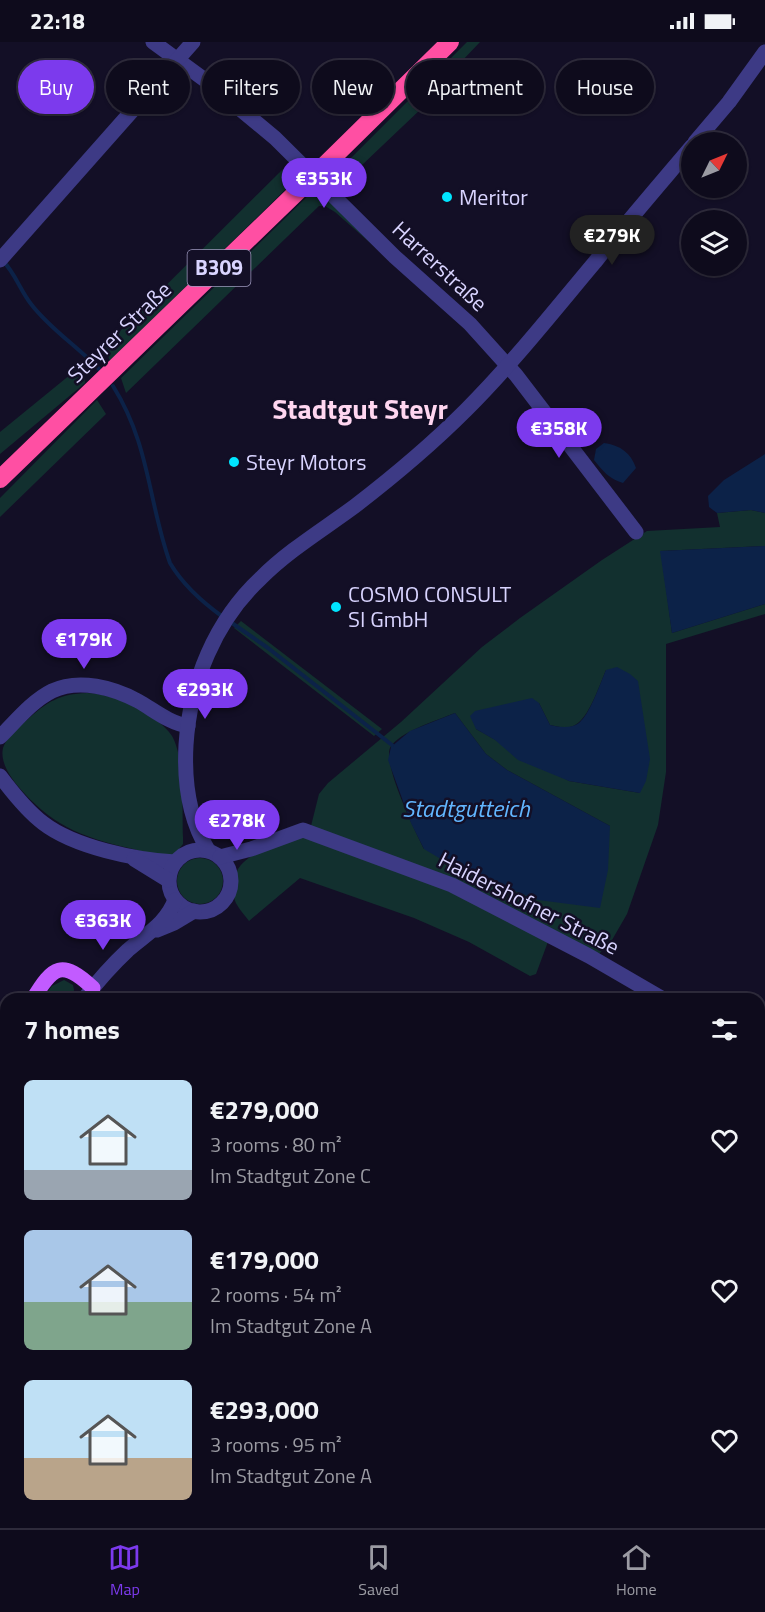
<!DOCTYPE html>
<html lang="en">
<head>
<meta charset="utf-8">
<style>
	body { margin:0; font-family:"Titillium Web",sans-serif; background:#171425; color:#f1f3f6; height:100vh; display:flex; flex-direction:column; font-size:22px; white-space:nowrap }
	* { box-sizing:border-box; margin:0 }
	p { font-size:20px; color:#9b9ba3 }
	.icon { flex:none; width:33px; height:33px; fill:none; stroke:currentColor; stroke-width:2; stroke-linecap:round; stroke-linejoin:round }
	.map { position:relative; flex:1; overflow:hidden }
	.drawer { position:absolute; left:0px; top:951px; width:765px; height:536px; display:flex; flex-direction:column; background:#0e0b1c; border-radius:18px 18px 0 0; box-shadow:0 2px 4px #0004,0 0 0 2px #2e2b3b }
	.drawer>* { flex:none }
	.hud { position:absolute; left:18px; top:18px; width:729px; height:54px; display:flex; gap:12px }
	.needle { width:39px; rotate:47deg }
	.tools { position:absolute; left:681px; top:90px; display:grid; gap:12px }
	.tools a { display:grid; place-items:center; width:66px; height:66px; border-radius:50%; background:#0e0b1c; box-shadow:0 2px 4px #0004,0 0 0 2px #2e2b3b; font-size:30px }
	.price { position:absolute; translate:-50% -51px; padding:0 14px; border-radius:21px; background:#7c3aed; color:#fff; font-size:20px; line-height:39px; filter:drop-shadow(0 2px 3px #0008) }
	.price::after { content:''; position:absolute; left:50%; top:36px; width:18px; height:14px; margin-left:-9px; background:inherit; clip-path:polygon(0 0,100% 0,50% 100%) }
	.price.on { background:#222; color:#fff }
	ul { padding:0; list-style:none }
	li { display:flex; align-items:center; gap:18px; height:150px; padding:0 24px }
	li span { display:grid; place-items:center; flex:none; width:168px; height:120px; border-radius:9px; color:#555 }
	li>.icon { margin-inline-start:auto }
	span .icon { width:72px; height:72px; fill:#fffc; stroke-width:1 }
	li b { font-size:26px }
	h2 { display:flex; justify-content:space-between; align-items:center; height:72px; padding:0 24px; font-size:26px }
	.tag { padding:0 21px; border-radius:27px; background:#0e0b1c; box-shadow:0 2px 4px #0004,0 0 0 2px #2e2b3b; font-size:21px; line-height:54px }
	.tag.on { background:#7c3aed; color:#fff }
	.status { display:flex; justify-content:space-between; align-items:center; height:42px; padding:0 30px; background:#0e0b1c; direction:ltr }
	.status svg { height:16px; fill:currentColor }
	.tab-bar { display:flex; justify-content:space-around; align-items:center; height:84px; border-top:2px solid #2e2b3b; background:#0e0b1c; font-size:16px; color:#9b9ba3 }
	.tab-bar a { display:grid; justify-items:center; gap:3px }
	.tab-bar .on { color:#7c3aed }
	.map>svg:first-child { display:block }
	.green { fill:#12302f; fill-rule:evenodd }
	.water { fill:#0c2248 }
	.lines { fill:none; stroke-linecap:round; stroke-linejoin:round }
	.stream { stroke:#0c2248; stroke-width:4 }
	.minor { stroke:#3d3a85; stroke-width:15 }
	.major { stroke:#c25bff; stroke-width:15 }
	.highway { stroke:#ff4fa3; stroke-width:18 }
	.major-bridge { stroke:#c25bff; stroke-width:15 }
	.highway-bridge { stroke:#ff4fa3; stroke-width:18 }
	.poi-dot { fill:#00e5ff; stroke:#130f26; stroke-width:2 }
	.labels { text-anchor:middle; stroke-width:5; stroke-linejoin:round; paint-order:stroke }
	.shield { fill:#130f26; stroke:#9e99be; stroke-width:1.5 }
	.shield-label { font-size:21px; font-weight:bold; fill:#d9d4ff }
	.poi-label { font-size:22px; fill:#d9d4ff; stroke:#130f26; text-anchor:start }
	.street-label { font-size:22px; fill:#d9d4ff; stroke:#130f26 }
	.water-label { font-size:24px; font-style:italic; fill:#62b6ff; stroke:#130f26 }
	.district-label { font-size:28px; font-weight:bold; fill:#ffd6f0; stroke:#130f26 }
</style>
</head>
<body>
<div class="status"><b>22:18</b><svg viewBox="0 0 49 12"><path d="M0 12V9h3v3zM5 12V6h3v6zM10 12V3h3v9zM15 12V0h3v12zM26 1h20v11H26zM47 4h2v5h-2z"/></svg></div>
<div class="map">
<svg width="765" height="1486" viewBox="0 0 765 1486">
	<rect width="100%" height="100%" fill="#130f26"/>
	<g class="green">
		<path d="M467,0h13l-40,42 3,4 -101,96 -7,-10z"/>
		<path d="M283,127l10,13 -183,179 -6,-14z"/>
		<path d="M316,146l117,110 -98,-86 -10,-6h-6l-193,187 -5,-15z"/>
		<path d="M76,328l8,2 1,11 -85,71v-22z"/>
		<path d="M97,358l9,14 -106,103v-19z"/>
		<path d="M751,468l14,3v33l-104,5 11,82 93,-29v10l-99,30v128l-8,53 -31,89 -15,26 -13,14 -47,-23 -16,43 -6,2 -61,-34 -55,-24 -114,-40 -51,43c-5,-7 -14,-16 -15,-24 -1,-6 1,-23 4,-28 11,-18 53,-34 73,-43l8,-32 9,-11 73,-61 81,-75 38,-29 82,-58 45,-29 73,-4 -3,-14zM606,628l34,123 -71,-12 -93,-52 63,-26 11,22c9,2 20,5 28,-2 12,-9 22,-39 28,-53zM455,671l31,41 21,16 103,56 -186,23c-9,-18 -41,-84 -34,-101 8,-16 48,-28 65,-35z"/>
		<path d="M241,579l141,108 -8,7 -140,-108z"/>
		<path d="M87,651c20,1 36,7 53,17 11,6 25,15 32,26 13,22 10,75 11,101v7l-9,11c-16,1 -29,-3 -45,-7 -49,-11 -79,-24 -112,-63 -8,-10 -17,-24 -14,-37 3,-10 16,-22 24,-28 20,-18 32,-26 60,-27z"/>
		<circle cx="200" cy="839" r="23"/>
		<path d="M64,938l9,5 1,5 -2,9h-30l10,-13z"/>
		<path d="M6,1093v387h133l1,6h-140v-391z"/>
		<path d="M765,1221v265h-202l4,-6h192v-253z"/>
	</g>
	<g class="water">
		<path d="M604,401c16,2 27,10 32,25l-13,15c-14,-4 -20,-12 -29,-23l2,-11z"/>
		<path d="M765,412v59l-14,-3 -34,3 -8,-6 -1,-11 16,-16z"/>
		<path d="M765,504v58l-93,29 -12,-82z"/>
		<path d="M617,625l13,7 8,7 12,78 -4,22 -6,12 -71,-12 -51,-21 -23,-20 -19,-11 -6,-13 5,-5 57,-13 7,5 11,22c9,2 20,4 29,-2 11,-9 21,-39 27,-53z"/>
		<path d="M455,671l31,41 21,16 103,56 -2,44 -8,38 -62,-8 -82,-32 -32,-19 -13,-26 -23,-63 3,-13 19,-16z"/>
	</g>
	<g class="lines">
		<g class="stream">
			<path d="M3,219c12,12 17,29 28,43 19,25 46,42 68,65"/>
			<path d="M113,344c37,59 35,115 57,177 13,22 32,39 53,54"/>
			<path d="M229,579l39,27 124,97"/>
		</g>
		<g class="minor">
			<path d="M153,0l52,38 70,58 120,119 75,67 46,51 120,157"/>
			<path d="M695,100l34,-40 36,-50"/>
			<path d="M0,218l193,-218"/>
			<path d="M0,695c16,-16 32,-36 52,-46 27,-13 62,-3 86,10 16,9 31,22 50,25"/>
			<path d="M0,734c12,16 27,35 43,47 31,24 93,37 132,39"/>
			<circle cx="200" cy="839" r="31"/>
			<path d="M208,808c-19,-31 -24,-69 -22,-105 4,-63 29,-124 75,-167 28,-28 63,-49 94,-72 39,-30 76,-61 111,-96 46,-46 87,-98 129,-148 31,-39 64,-77 97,-116"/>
			<path d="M220,815l31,-8 52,-19 149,55 137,71 74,43"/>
			<path d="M134,817l34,21"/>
			<path d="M157,888l17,-7 20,-12"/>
			<path d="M84,957c13,-17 28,-34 44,-49 18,-16 38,-26 47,-50"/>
			<path d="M759,1021l6,4"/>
		</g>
		<g class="major">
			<path d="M33,957c20,-33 29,-40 60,-11"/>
			<path d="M0,990l6,-5"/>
			<path d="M0,1086l6,-4"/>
			<path d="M148,1480l1,6"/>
		</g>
		<g class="highway">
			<path d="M325,123l125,-123"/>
			<path d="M0,437l302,-292"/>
		</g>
		<path class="major-bridge" d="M0,1032l6,9"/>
		<path class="highway-bridge" d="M302,145l23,-22"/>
	</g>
	<g class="poi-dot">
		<circle cx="447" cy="155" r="6"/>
		<circle cx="234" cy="420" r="6"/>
		<circle cx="336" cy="565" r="6"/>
	</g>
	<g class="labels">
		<rect class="shield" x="187.5" y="208" width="63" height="36" rx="4.5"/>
		<g class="shield-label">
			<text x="219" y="233">B309</text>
		</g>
		<g class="poi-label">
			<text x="459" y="163">Meritor</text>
			<text x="246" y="428">Steyr Motors</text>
			<text x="348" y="560">COSMO CONSULT<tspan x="348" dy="25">SI GmbH</tspan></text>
		</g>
		<g class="street-label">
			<text transform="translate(440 224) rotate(43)" y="8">Harrerstraße</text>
			<text transform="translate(119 290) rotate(-44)" y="8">Steyrer Straße</text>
			<text transform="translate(529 861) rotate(27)" y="8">Haidershofner Straße</text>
		</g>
		<g class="water-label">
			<text x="466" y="775">Stadtgutteich</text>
		</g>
		<g class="district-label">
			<text x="360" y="377">Stadtgut Steyr</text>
		</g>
	</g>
</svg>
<div class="tools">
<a><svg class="needle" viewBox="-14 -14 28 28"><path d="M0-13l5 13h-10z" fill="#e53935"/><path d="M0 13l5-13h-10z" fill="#9b9ba3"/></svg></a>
<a><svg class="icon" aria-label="layers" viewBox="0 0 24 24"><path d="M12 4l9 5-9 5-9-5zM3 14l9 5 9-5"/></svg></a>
</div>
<b class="price" style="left:324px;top:167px">€353K</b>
<b class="price on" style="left:612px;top:224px">€279K</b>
<b class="price" style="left:559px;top:417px">€358K</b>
<b class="price" style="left:84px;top:628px">€179K</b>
<b class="price" style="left:205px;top:678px">€293K</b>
<b class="price" style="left:237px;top:809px">€278K</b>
<b class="price" style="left:103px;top:909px">€363K</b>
<div class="hud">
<a class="tag on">Buy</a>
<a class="tag">Rent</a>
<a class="tag">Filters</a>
<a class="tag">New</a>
<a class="tag">Apartment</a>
<a class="tag">House</a>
</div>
<section class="drawer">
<h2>7 homes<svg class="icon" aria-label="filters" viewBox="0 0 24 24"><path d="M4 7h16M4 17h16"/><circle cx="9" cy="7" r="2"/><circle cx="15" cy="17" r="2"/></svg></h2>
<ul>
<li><span style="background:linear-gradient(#bfe0f5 75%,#9aa5b1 0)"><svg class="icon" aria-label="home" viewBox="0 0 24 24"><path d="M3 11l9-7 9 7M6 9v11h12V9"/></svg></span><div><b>€279,000</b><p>3 rooms · 80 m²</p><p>Im Stadtgut Zone C</p></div><svg class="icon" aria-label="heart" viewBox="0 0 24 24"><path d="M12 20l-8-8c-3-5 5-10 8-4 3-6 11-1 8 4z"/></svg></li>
<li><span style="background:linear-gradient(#a9c7e8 60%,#7fa58c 0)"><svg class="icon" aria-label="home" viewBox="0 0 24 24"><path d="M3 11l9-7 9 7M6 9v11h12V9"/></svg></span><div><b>€179,000</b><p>2 rooms · 54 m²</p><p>Im Stadtgut Zone A</p></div><svg class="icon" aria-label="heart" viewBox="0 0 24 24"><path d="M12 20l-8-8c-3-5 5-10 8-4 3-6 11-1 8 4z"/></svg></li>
<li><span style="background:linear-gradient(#bfe0f5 65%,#b9a48a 0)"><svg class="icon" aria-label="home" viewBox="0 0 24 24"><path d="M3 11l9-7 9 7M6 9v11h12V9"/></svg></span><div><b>€293,000</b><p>3 rooms · 95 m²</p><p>Im Stadtgut Zone A</p></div><svg class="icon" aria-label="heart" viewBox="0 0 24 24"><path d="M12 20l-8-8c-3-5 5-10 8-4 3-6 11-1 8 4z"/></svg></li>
</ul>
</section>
</div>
<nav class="tab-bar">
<a class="on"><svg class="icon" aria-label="map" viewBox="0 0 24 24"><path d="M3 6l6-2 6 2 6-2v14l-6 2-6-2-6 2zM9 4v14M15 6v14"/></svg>Map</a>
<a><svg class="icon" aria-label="saved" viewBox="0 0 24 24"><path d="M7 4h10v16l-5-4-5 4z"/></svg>Saved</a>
<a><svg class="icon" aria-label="home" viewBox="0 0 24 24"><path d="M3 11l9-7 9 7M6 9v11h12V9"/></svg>Home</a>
</nav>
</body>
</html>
